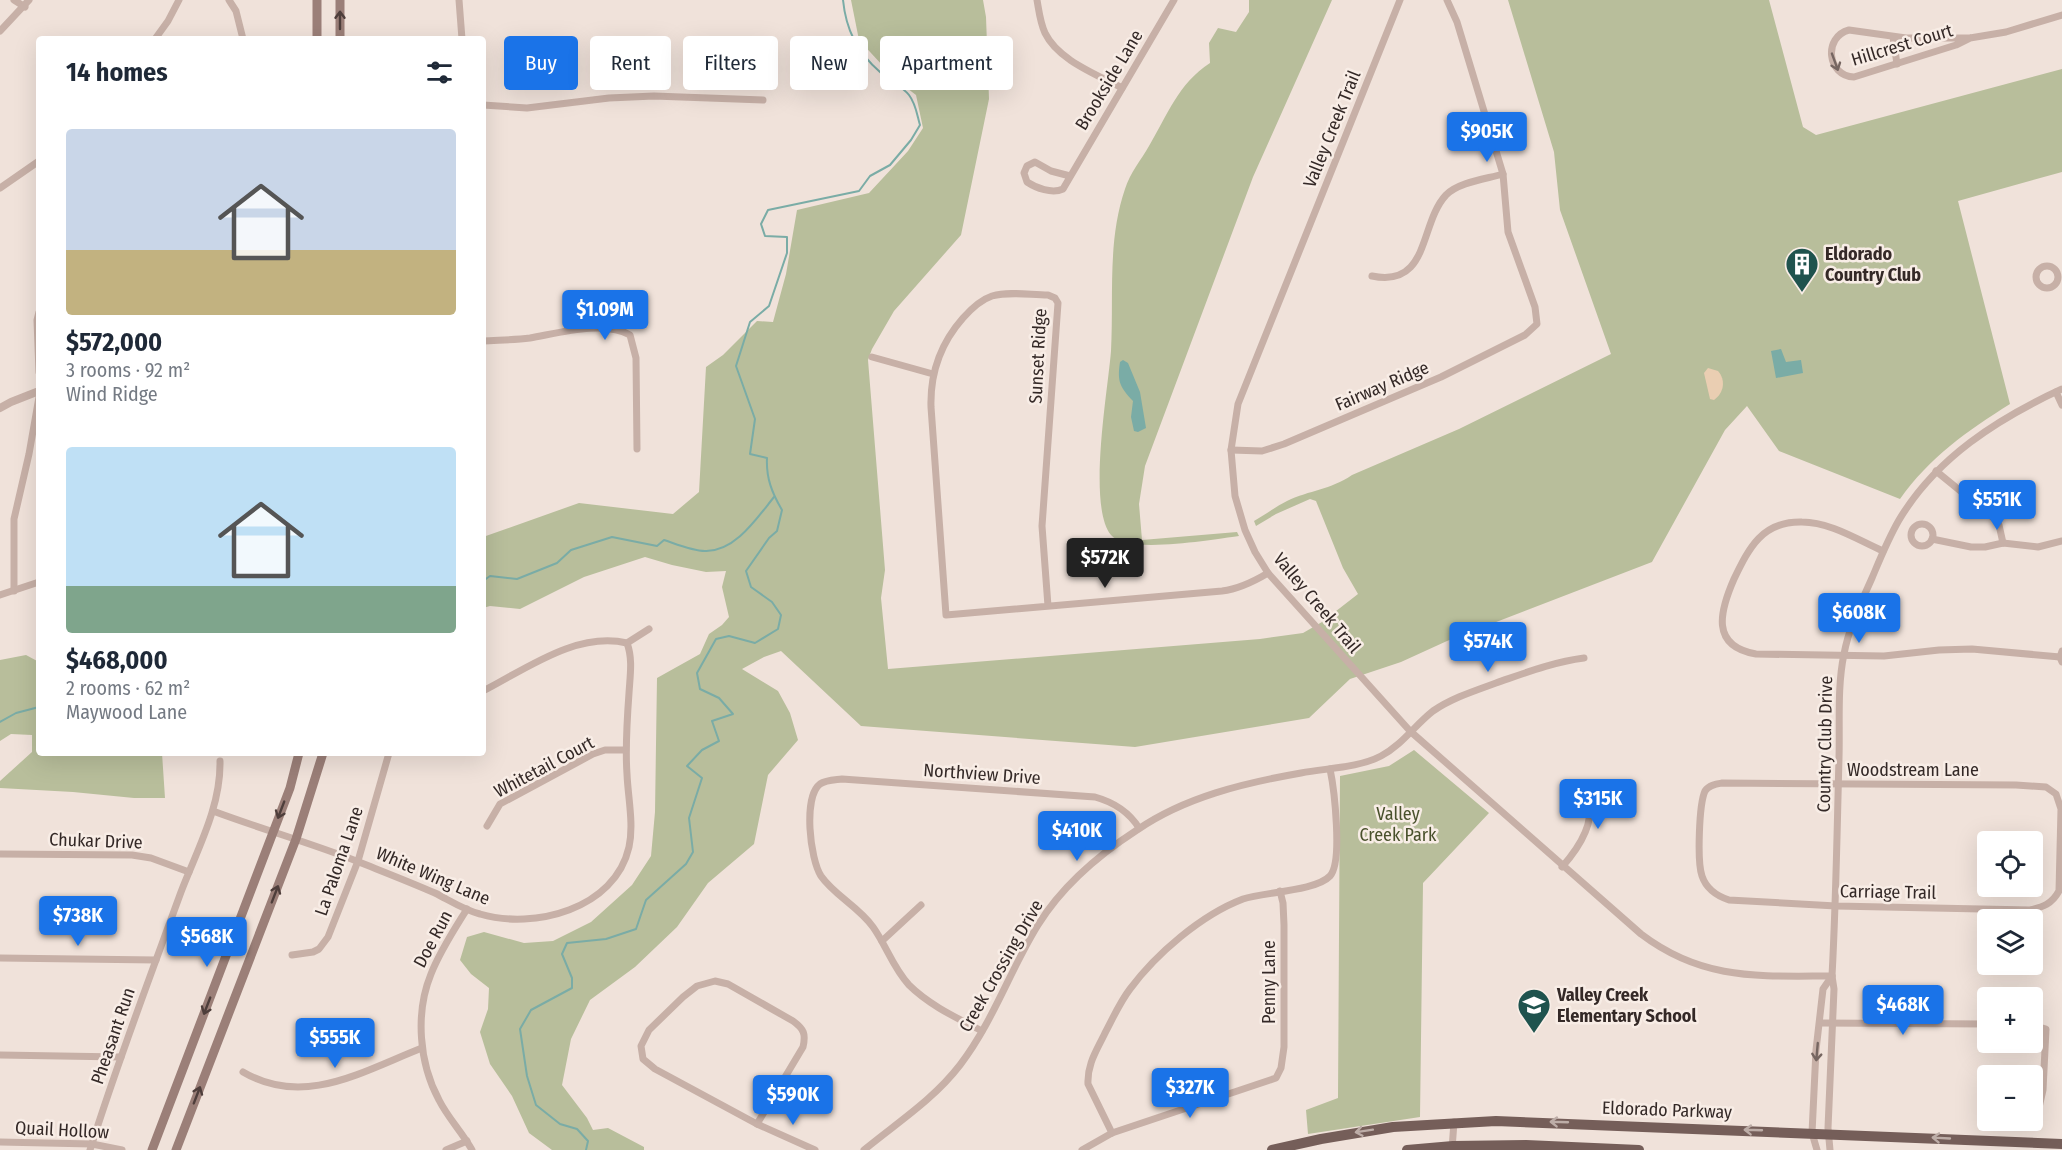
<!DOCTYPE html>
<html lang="en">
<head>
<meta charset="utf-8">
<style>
	body { margin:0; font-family:"Fira Sans Condensed",sans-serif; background:#f6f6f7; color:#1f2937; height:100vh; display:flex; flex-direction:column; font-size:22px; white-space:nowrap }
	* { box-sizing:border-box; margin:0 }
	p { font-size:20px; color:#747a83 }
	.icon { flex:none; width:33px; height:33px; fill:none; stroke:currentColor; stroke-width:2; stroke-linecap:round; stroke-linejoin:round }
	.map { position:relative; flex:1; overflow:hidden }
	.panel { position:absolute; left:36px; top:36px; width:450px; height:720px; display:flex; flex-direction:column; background:#fff; border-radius:6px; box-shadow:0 6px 24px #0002 }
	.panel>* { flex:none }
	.guide { position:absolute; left:504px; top:36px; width:570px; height:54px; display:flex; gap:12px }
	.tools { position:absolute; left:1977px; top:831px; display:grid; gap:12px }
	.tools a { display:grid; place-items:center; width:66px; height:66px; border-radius:6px; background:#fff; box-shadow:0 6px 24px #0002; font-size:30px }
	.price { position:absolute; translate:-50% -51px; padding:0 14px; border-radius:6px; background:#1a73e8; color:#fff; font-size:20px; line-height:39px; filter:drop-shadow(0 2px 3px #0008) }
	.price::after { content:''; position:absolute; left:50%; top:36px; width:18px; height:14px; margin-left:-9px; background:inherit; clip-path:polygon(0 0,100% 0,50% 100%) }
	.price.selected { background:#222; color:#fff }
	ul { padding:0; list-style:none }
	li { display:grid; align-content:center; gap:12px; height:318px; padding:0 30px }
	li span { display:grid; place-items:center; height:186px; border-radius:6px; color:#555 }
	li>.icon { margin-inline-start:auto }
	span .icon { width:108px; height:108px; fill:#fffc; stroke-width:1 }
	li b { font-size:26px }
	h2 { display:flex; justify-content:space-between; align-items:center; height:72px; padding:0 30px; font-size:26px }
	.pill { padding:0 21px; border-radius:6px; background:#fff; box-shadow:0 6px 24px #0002; font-size:21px; line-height:54px }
	.pill.selected { background:#1a73e8; color:#fff }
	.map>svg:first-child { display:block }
	.green { fill:#b8be9b }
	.sand { fill:#eaceb2 }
	.water { fill:#7aaca6 }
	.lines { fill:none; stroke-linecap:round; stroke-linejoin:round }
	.stream { stroke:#7aaca6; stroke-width:2 }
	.minor { stroke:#c7b0a7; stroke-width:7 }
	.tertiary { stroke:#c7b0a7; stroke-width:8 }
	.secondary { stroke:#9b7f78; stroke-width:9 }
	.primary { stroke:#755e59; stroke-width:10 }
	.oneway { stroke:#4e3e3b }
	.oneway2 { stroke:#766661 }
	.oneway3 { stroke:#bdada7 }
	.labels { text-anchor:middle; stroke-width:5; stroke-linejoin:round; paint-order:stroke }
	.street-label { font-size:18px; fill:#342927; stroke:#f8ede6 }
	.poi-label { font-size:18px; font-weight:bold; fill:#342927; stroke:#f8ede6; text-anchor:start }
	.park-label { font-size:18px; fill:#49512c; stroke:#f8ede6 }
</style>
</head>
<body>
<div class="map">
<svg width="2062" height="1150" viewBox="0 0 2062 1150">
	<rect width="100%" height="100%" fill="#f0e2da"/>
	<g class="green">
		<path d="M851,0h132l3,17 3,82 -28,136 -67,76 -22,38 -4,11 17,210 -4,28 7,71 372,-30 43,-6 19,-11 36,-28 -15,-26 -27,-67 -6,-2 -34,15 -20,12 -2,-5c11,-6 21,-14 33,-20 23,-11 43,-11 65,-26l107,-46 152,-75 -51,-144 -6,-58 -46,-152h261l34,127 13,8 246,-66v103l-104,29 52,203c-43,27 -81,54 -110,95l-121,-48 -32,-45 -22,24 -73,132 -205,79 -46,21 -51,17 -41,39 -174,29 -274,-21 -80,-75 -17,6 -22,12 36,22 12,22 8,27 -30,35 -14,69 -46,39 -31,44 -42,40 -45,33 -19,39 -9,46 25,33 6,12 15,-2 36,19v3h-92l-23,-17 -17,-37 -22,-32 -10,-32 8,-23 1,-21 -18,-14 -11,-14 7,-23 17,-5 40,11 29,-2 38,-19 41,-37 19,-29 4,-44 2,-134 43,-24 9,-20 13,-9 7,-8 -7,-30 4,-16 -20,1 -34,-7 -27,-8 -61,20 -64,32 -30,-3 -7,2v-71l96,-34 94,11 26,-22 7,-125 17,-12 34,-34 16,1 13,-48 11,-64 72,-17 39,-42 15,-23 -7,-33 -21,-16 -36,-39z"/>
		<path d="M1249,0h83l-79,177 -108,289 -6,38 3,36 95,-8 2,4c-25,3 -112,19 -128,-1 -24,-29 -3,-145 0,-184 3,-54 -4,-109 14,-162 5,-16 16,-29 24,-43 19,-32 29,-62 61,-83l-1,-20 9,-15 18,4 13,-20z"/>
		<path d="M26,655l13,7v91h123l3,45h-31l-61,-6 -73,-4v-7l32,-29v-17l-21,-1 -11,7v-81z"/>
		<path d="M1414,750l75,63 -66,70 -3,234 -112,17 -2,-24 32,-12 2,-322 49,-10z"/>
	</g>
	<path class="sand" d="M1708,368l10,3c8,9 6,22 -4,29l-4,-1 -6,-26z"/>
	<g class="water">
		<path d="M1781,349l5,13 15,-2 2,13 -27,5 -5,-27z"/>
		<path d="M1123,360l5,3 12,29 6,36 -8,4 -4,-1 -3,-14 2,-16c-13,-14 -16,-19 -13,-39z"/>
	</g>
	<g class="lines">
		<g class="stream">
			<path d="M483,581l7,-5 27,3 40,-16 14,-13 41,-13 45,9 7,-6c12,4 28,11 41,11 30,1 52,-33 69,-54"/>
			<path d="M0,722l16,-9 23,-6"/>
			<path d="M586,1150l2,-9 -11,-12 -17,-5 -24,-19 -9,-29 -7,-47 11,-19 41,-22v-10l-10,-24 5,-11 39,-4 30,-10 10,-29 40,-36 7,-12 -4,-34 13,-40 -15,-12 15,-16 17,-9 -7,-20 21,-7 -14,-16 -19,-9 -3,-16 19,-34 13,-3 26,7 23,-14 3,-14 -9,-13 -21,-15 -5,-16 23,-33 8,-7 5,-21c-10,-17 -16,-32 -15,-52l-17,-4 5,-35 -19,-53 14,-44 19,-16 18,-53v-16l-22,-1 -4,-12 7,-14 91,-19 11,-15 20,-11 21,-25 9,-15c-3,-10 -4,-21 -11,-30 -7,-9 -20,-15 -29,-23 -23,-20 -34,-42 -37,-72"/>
		</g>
		<g class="minor">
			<path d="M14,0l11,7"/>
			<path d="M229,0l7,11 7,28"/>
			<path d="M459,0l3,39"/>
			<path d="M1037,0c2,11 3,22 8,33 13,27 51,41 77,55"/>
			<path d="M1400,0l-162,404 -7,46 4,46 10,34 10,22 13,21 142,158 231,203c62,47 118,42 191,42"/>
			<path d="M0,31l29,-31"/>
			<path d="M1893,37l4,27"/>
			<path d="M1970,38l-14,7 -102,32c-27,-1 -31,-40 -5,-47l57,8h64l36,-6 56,-17"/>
			<path d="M155,39l13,-18 11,-21"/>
			<path d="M483,105l44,3 82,-10 45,-2 109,4"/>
			<path d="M1070,176l-19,-5 -16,-9 -8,4 -3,7 3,9c9,6 25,12 36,7l111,-189"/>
			<path d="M0,188l39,-27"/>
			<circle cx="2047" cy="277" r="11"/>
			<path d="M1372,276c58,12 47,-52 74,-81 13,-13 40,-16 57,-21"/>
			<path d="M39,312l-2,8 2,52"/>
			<path d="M483,341c16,-1 31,-1 47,-3 29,-5 74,-18 100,-3l6,23 1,91"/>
			<path d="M872,357l61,17"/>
			<path d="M2056,392l6,13"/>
			<path d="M1231,450l31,1 22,-7 157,-67 84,-42 12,-11 -2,-17 -27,-75 -5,-58 -46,-152 -10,-22"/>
			<path d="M1936,471l60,49 3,5 4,18"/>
			<circle cx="1922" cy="535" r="11"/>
			<path d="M1932,539l39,8h14l18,-4 35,4 24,-6"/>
			<path d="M1883,551c-25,-11 -53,-29 -81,-29 -40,-1 -53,26 -68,57 -14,32 -24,67 22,75l128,2 55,-6 33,-1 88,8"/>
			<path d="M14,591v-72l15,-65 10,-57"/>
			<path d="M0,595l39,-13"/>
			<path d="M1048,606l-6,-80 16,-223 -3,-5 -7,-3c-18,0 -38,-4 -56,1 -12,4 -21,13 -29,22 -23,26 -33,55 -32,89l15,208 276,-24c17,-2 31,-9 46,-18"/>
			<path d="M2062,651l-2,6 2,5"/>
			<path d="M483,691c43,-22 94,-60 144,-48l22,-14"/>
			<path d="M1722,783l294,2 30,2 10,7 5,15 -2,82c-7,13 -16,16 -29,19l-194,-4 -107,-6c-12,-4 -23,-12 -27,-24 -5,-14 -3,-72 3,-85 4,-6 11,-7 17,-8z"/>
			<path d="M213,811c48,18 98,32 146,51 25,10 51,20 76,31 14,7 29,17 45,21 54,16 135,-5 149,-67 5,-23 -1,-49 -2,-73 -2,-27 0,-54 2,-81 1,-17 4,-34 -2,-50"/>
			<path d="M487,826l13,-22 93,-50 12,-4h20"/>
			<path d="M0,854l132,1 19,3 38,14"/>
			<path d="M1562,867c15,-17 32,-42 27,-65 -2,-6 -6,-13 -8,-18"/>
			<path d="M467,909c-13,21 -27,42 -36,65 -16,39 -12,89 8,126 9,18 23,32 33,50"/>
			<path d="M882,941l39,-36"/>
			<path d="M292,955l21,-3 6,-3 9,-12 30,-76 31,-108"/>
			<path d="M0,958l156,2"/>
			<path d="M715,981l13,3 65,37c11,8 13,13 10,26l-46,77 -102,-55 -12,-10 -2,-13 8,-16 34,-33 14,-11z"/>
			<path d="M1820,1023l168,1"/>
			<path d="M2032,1025l14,4 -3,61 -5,22"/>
			<path d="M982,1031c-25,-13 -53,-26 -73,-46 -16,-17 -23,-40 -36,-58 -14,-20 -39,-32 -52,-51 -11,-17 -18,-79 -1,-92 6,-4 15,-4 22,-5l253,18c18,5 34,15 44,31"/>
			<path d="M0,1055l121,2"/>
			<path d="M243,1072c61,36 120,-1 179,-24"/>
			<path d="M757,1124l58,26"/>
			<path d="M1112,1133l-24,-49c-1,-20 9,-34 17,-51 8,-15 15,-31 25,-44 26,-35 71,-74 113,-90 21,-7 73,-8 87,-23 13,-14 4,-88 0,-107"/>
			<path d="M0,1142l92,2 30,6"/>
			<path d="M1452,1149l2,-27"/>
			<path d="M90,1150c27,-87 60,-173 91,-258 16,-42 40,-85 39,-131"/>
			<path d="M446,1150l21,-9"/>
			<path d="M864,1150c34,-28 69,-50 96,-85 33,-43 50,-95 78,-140 24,-39 62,-71 99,-95 48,-33 107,-47 164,-57 26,-5 57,-5 80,-17 21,-11 34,-31 52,-45 19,-13 41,-20 63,-28 29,-10 57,-21 88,-25"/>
			<path d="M1082,1150l30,-17 164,-55 5,-10 3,-21v-122l-1,-22 -3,-12"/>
			<path d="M1817,1150l-5,-17 4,-83 7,-61 9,-13"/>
			<path d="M1830,1150l-2,-22 6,-139 -2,-13c4,-73 5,-145 7,-218 1,-34 -2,-71 5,-104 5,-27 17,-51 28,-76 8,-19 16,-39 27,-58 37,-62 98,-101 163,-131"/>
		</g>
		<path class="tertiary" d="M0,408l11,-6 28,-11"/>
		<g class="secondary">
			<path d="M317,39v-39"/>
			<path d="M340,39v-39"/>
			<path d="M152,1150l138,-362 9,-35"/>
			<path d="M176,1150l120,-311 27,-86"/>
		</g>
		<g class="primary">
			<path d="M1272,1150l49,-11 72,-12 103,-6 566,23"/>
			<path d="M1407,1150l46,-4 73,-1 113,5"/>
		</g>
	</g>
	<defs><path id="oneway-shaft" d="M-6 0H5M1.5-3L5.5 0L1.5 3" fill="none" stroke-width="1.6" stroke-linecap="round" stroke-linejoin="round" transform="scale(1.5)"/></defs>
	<g class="oneway">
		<use href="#oneway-shaft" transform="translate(340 20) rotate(-90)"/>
		<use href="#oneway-shaft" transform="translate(281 810) rotate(111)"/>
		<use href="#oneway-shaft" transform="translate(275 894) rotate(-69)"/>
		<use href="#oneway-shaft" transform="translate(207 1006) rotate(111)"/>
		<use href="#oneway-shaft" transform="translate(197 1095) rotate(-69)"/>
	</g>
	<g class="oneway2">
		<use href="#oneway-shaft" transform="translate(1835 62) rotate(70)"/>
		<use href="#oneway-shaft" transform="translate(1817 1052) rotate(95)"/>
	</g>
	<g class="oneway3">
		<use href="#oneway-shaft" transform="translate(1559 1122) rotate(-178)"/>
		<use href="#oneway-shaft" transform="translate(1753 1130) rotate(-178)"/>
		<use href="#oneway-shaft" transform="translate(1364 1131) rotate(171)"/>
		<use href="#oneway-shaft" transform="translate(1941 1138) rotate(-177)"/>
	</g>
	<defs>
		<symbol id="building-pin" viewBox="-11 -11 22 30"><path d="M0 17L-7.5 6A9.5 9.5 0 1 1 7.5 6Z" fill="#1f534e" stroke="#f8ede6"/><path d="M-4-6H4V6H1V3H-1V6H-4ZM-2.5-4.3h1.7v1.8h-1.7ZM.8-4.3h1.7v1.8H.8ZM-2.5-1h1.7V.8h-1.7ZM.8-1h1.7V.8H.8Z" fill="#fff"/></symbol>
		<symbol id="school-pin" viewBox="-11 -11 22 30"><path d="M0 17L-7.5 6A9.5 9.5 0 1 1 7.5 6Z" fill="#1f534e" stroke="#f8ede6"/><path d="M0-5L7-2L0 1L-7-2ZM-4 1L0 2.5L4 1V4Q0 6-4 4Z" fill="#fff"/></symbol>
	</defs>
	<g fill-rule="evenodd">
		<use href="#building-pin" x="1783" y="245" width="38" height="52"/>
		<use href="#school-pin" x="1515" y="986" width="38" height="52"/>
	</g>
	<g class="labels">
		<g class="street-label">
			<text transform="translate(1902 45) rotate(-17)" y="6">Hillcrest Court</text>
			<text transform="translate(1109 80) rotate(-59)" y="6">Brookside Lane</text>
			<text transform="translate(1332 129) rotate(-68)" y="6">Valley Creek Trail</text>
			<text transform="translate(1038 356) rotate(-87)" y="6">Sunset Ridge</text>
			<text transform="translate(1382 386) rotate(-23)" y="6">Fairway Ridge</text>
			<text transform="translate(1317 603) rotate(50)" y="6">Valley Creek Trail</text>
			<text transform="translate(1825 744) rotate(-89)" y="6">Country Club Drive</text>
			<text transform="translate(544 767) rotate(-28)" y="6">Whitetail Court</text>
			<text x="1913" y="776">Woodstream Lane</text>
			<text transform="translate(982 774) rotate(4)" y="6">Northview Drive</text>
			<text transform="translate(96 841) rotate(2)" y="6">Chukar Drive</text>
			<text transform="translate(339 861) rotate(-71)" y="6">La Paloma Lane</text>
			<text transform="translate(433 876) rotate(23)" y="6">White Wing Lane</text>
			<text transform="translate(1888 892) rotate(1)" y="6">Carriage Trail</text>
			<text transform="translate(433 939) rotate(-62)" y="6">Doe Run</text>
			<text transform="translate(1001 966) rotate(-60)" y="6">Creek Crossing Drive</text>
			<text transform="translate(1269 982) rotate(-90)" y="6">Penny Lane</text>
			<text transform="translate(113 1036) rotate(-71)" y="6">Pheasant Run</text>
			<text transform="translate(1667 1110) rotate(2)" y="6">Eldorado Parkway</text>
			<text transform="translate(62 1130) rotate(3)" y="6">Quail Hollow</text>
		</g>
		<g class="poi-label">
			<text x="1825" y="260">Eldorado<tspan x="1825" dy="21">Country Club</tspan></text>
			<text x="1557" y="1001">Valley Creek<tspan x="1557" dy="21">Elementary School</tspan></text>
		</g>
		<g class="park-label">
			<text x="1398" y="820">Valley<tspan x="1398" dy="21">Creek Park</tspan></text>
		</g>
	</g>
</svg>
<div class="tools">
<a><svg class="icon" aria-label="locate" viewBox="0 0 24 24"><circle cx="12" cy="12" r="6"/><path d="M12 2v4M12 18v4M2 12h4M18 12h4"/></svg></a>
<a><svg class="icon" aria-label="layers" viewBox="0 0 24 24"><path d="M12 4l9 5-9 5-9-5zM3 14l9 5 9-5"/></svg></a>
<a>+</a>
<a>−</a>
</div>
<b class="price" style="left:1487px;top:163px">$905K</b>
<b class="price" style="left:605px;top:341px">$1.09M</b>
<b class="price" style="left:1997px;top:531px">$551K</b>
<b class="price selected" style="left:1105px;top:589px">$572K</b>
<b class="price" style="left:1859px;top:644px">$608K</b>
<b class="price" style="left:1488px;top:673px">$574K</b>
<b class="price" style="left:1598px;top:830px">$315K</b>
<b class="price" style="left:1077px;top:862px">$410K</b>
<b class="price" style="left:78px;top:947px">$738K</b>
<b class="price" style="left:207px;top:968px">$568K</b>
<b class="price" style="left:1903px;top:1036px">$468K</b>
<b class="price" style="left:335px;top:1069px">$555K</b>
<b class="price" style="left:1190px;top:1119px">$327K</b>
<b class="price" style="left:793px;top:1126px">$590K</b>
<div class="guide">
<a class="pill selected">Buy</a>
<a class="pill">Rent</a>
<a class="pill">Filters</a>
<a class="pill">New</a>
<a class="pill">Apartment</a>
</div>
<section class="panel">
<h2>14 homes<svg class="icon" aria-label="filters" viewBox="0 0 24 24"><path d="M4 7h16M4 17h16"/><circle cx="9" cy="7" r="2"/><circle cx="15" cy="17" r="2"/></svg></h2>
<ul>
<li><span style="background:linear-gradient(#c9d6e8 65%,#c2b280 0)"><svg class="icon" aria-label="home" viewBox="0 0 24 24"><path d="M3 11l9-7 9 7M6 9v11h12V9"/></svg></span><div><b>$572,000</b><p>3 rooms · 92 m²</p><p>Wind Ridge</p></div></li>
<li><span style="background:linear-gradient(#bfe0f5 75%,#7fa58c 0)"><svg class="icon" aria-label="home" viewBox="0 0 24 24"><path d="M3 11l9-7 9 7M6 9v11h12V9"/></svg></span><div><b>$468,000</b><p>2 rooms · 62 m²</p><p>Maywood Lane</p></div></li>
</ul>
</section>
</div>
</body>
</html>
